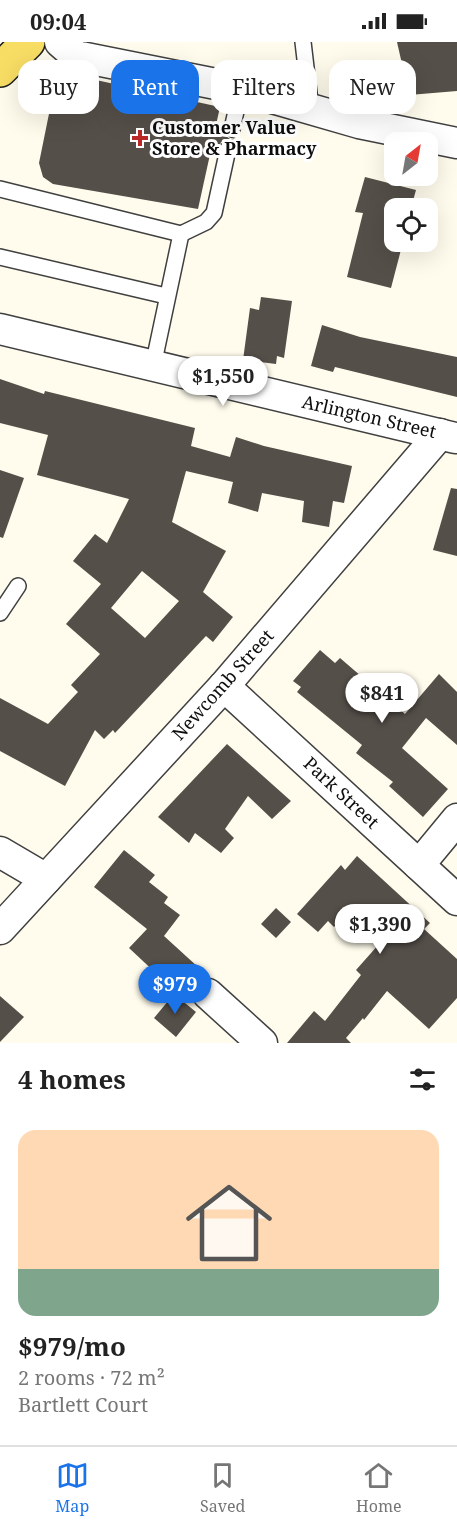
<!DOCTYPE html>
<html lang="en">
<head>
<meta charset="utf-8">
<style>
	body { margin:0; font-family:"Noto Serif",serif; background:#f6f6f6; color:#222; height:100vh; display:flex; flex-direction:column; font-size:22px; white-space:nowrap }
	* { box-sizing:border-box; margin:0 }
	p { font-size:20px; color:#767676 }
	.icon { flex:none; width:33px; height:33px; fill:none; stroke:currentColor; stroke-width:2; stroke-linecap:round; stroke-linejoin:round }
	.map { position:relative; height:1001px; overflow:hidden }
	.side { display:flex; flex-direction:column; background:#fff; flex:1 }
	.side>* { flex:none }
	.hud { position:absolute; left:18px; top:18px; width:422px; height:54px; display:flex; gap:12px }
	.needle { width:39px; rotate:31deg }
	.buttons { position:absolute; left:384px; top:90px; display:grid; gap:12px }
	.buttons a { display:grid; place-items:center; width:54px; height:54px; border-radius:12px; background:#fff; box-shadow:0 6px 24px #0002; font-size:30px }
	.price { position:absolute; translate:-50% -51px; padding:0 14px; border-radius:21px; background:#fff; color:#222; font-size:20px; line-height:39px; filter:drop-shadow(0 2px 3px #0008) }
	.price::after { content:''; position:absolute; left:50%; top:36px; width:18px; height:14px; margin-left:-9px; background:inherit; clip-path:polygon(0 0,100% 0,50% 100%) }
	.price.active { background:#1a73e8; color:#fff }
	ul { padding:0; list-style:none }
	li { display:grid; align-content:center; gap:12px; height:318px; padding:0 18px }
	li span { display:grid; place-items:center; height:186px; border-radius:18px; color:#555 }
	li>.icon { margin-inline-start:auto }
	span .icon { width:108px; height:108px; fill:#fffc; stroke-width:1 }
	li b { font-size:26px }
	h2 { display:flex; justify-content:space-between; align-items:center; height:72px; padding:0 18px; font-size:26px }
	.tag { padding:0 21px; border-radius:18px; background:#fff; box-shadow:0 6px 24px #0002; font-size:21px; line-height:54px }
	.tag.active { background:#1a73e8; color:#fff }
	.status { display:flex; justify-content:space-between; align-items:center; height:42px; padding:0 30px; background:#fff; direction:ltr }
	.status svg { height:16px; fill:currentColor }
	.dock { display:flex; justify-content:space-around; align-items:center; height:84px; border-top:2px solid #e0e0e0; background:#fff; font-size:16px; color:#767676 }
	.dock a { display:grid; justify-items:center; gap:3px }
	.dock .active { color:#1a73e8 }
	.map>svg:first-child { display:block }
	.building { fill:#554f49; fill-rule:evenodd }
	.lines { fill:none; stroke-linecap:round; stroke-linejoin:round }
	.lane-casing { stroke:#404040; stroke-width:18 }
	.street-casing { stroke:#404040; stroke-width:33 }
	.primary-casing { stroke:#1e1e1e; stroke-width:36 }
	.lane { stroke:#fff; stroke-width:15 }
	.street { stroke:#fff; stroke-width:30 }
	.primary { stroke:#f7dd64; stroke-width:33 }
	.poi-dot { fill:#bb2926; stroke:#fff; stroke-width:2 }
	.labels { text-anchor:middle; stroke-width:6; stroke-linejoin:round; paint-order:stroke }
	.poi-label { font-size:18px; font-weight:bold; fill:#0d0d0d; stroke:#fff; text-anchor:start }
	.street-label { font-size:18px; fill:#0d0d0d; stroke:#fff }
</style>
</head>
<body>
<div class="status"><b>09:04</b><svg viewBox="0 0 49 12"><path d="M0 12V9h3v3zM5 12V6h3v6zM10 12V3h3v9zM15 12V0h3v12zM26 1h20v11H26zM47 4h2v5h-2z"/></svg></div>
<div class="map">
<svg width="457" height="1001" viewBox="0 0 457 1001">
	<rect width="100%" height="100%" fill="#fffced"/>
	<g class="building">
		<path d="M397,0h60v49l-48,4z"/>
		<path d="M73,33l147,32 -4,18 6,2 4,9 4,3 6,-1 -1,4 -5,-3 -9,3 -3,9 -7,-1 -13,59 -145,-25 -10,-7 -4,-14 13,-64 6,1 5,-19z"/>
		<path d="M365,135l51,13 -5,18h-17v34h9l-12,46 -44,-11 16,-64 -8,-1z"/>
		<path d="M261,255l31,4 -8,57 -7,-2 -1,8 -33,-4 7,-52 9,2z"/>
		<path d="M322,283l38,12 97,20v40l-122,-30 -2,5 -22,-6z"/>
		<path d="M0,337l44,15 1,-3 150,37 -4,18 39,11 6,-20 28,9 88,20 -8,37 -11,-2 -4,26 -27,-5 2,-21 -42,-8 -4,19 -30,-9 5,-21 -47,-11 -14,51 54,29 -23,41 30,25 -20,25 -7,-6 -91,97 -2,-3 -9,9 -9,-9 -30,56 -65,-35v-53l48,26 30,-32 -7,-7 29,-31 -34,-30 35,-40 -28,-23 22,-27 12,9 22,-44 -92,-24 11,-40 -48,-12zM142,529l37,30 -34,37 -34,-30z"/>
		<path d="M0,428l24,8 -21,60 -3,-1z"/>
		<path d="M451,446l6,1v67l-24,-6z"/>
		<path d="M320,608l15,13 5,-5 65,56 34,-40 18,18v53l-31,-27 -24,30 46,41 -25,28 -34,-31 4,-4 -37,-29 6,-8 -65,-53 4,-5 -8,-6z"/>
		<path d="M227,702l64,57 -19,18 -24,-23 -23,33 9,9 -13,15 -26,-20 -6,10 -31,-26z"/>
		<path d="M124,808l31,25 -6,7 19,15 -4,6 16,12 -16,21 34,31 -23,24 -46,-43 18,-19 -53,-42z"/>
		<path d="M357,814l73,67 -6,6 33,30v39l-28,31 -42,-38 -23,29 -1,-2 -17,20 5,5h-64l27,-32 11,10 36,-46 -5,-5 23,-26 -34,-30 -11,13 -6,-6 -10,11 -21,-18 44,-49 4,5z"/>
		<path d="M276,866l15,14 -15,16 -15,-14z"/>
		<path d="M174,952l22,18 -20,25 -22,-19z"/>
		<path d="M0,954l24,21 -24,25z"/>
	</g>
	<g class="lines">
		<defs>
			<g id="lane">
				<path d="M303,0l8,68"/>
				<path d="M232,87l9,-40"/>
				<path d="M0,147l181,45 25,-12 8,-9 14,-64"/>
				<path d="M0,215l166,39"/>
				<path d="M153,324l28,-132"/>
				<path d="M0,571l18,-27"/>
			</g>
			<g id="street">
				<path d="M60,0l16,14 165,33 118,34 98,20"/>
				<path d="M0,287l455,109"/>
				<path d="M224,644l233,214"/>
				<path d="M0,810l46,27"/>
				<path d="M419,823l38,-46"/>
				<path d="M0,887l224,-243 216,-252"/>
				<path d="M208,952l54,49"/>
			</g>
			<path id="primary" d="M0,28l28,-28"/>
		</defs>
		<use href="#lane" class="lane-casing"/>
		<use href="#street" class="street-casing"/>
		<use href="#primary" class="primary-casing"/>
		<use href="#lane" class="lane"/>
		<use href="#street" class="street"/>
		<use href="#primary" class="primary"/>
	</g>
	<path class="poi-dot" d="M137 87h6v6h6v6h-6v6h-6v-6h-6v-6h6z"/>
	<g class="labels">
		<g class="poi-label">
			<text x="152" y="92">Customer Value<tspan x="152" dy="21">Store &amp; Pharmacy</tspan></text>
		</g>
		<g class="street-label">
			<text transform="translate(369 375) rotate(13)" y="6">Arlington Street</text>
			<text transform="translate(223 643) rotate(-48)" y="6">Newcomb Street</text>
			<text transform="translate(341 751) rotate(43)" y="6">Park Street</text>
		</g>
	</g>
</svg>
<div class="buttons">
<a><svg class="needle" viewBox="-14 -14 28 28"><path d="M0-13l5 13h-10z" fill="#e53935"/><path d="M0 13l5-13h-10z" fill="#767676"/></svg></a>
<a><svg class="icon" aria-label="locate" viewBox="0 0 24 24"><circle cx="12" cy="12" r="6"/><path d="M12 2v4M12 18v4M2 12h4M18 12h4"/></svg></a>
</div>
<b class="price" style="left:223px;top:365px">$1,550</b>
<b class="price" style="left:382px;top:682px">$841</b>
<b class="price" style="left:380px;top:913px">$1,390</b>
<b class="price active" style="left:175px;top:973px">$979</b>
<div class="hud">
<a class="tag">Buy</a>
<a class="tag active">Rent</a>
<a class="tag">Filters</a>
<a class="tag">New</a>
</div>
</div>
<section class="side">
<h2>4 homes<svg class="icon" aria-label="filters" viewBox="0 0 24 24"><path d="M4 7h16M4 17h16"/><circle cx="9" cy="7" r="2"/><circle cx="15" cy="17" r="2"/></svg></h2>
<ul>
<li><span style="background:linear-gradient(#ffd9b3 75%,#7fa58c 0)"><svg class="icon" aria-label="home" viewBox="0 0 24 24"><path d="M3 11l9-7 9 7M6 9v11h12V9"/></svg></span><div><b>$979/mo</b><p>2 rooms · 72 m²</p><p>Bartlett Court</p></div></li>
</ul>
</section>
<nav class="dock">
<a class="active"><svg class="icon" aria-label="map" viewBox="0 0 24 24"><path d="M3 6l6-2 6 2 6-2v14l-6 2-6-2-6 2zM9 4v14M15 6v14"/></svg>Map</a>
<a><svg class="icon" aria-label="saved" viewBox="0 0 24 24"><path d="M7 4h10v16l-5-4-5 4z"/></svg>Saved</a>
<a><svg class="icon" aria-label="home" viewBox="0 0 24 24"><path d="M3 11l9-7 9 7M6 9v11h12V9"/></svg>Home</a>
</nav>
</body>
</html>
